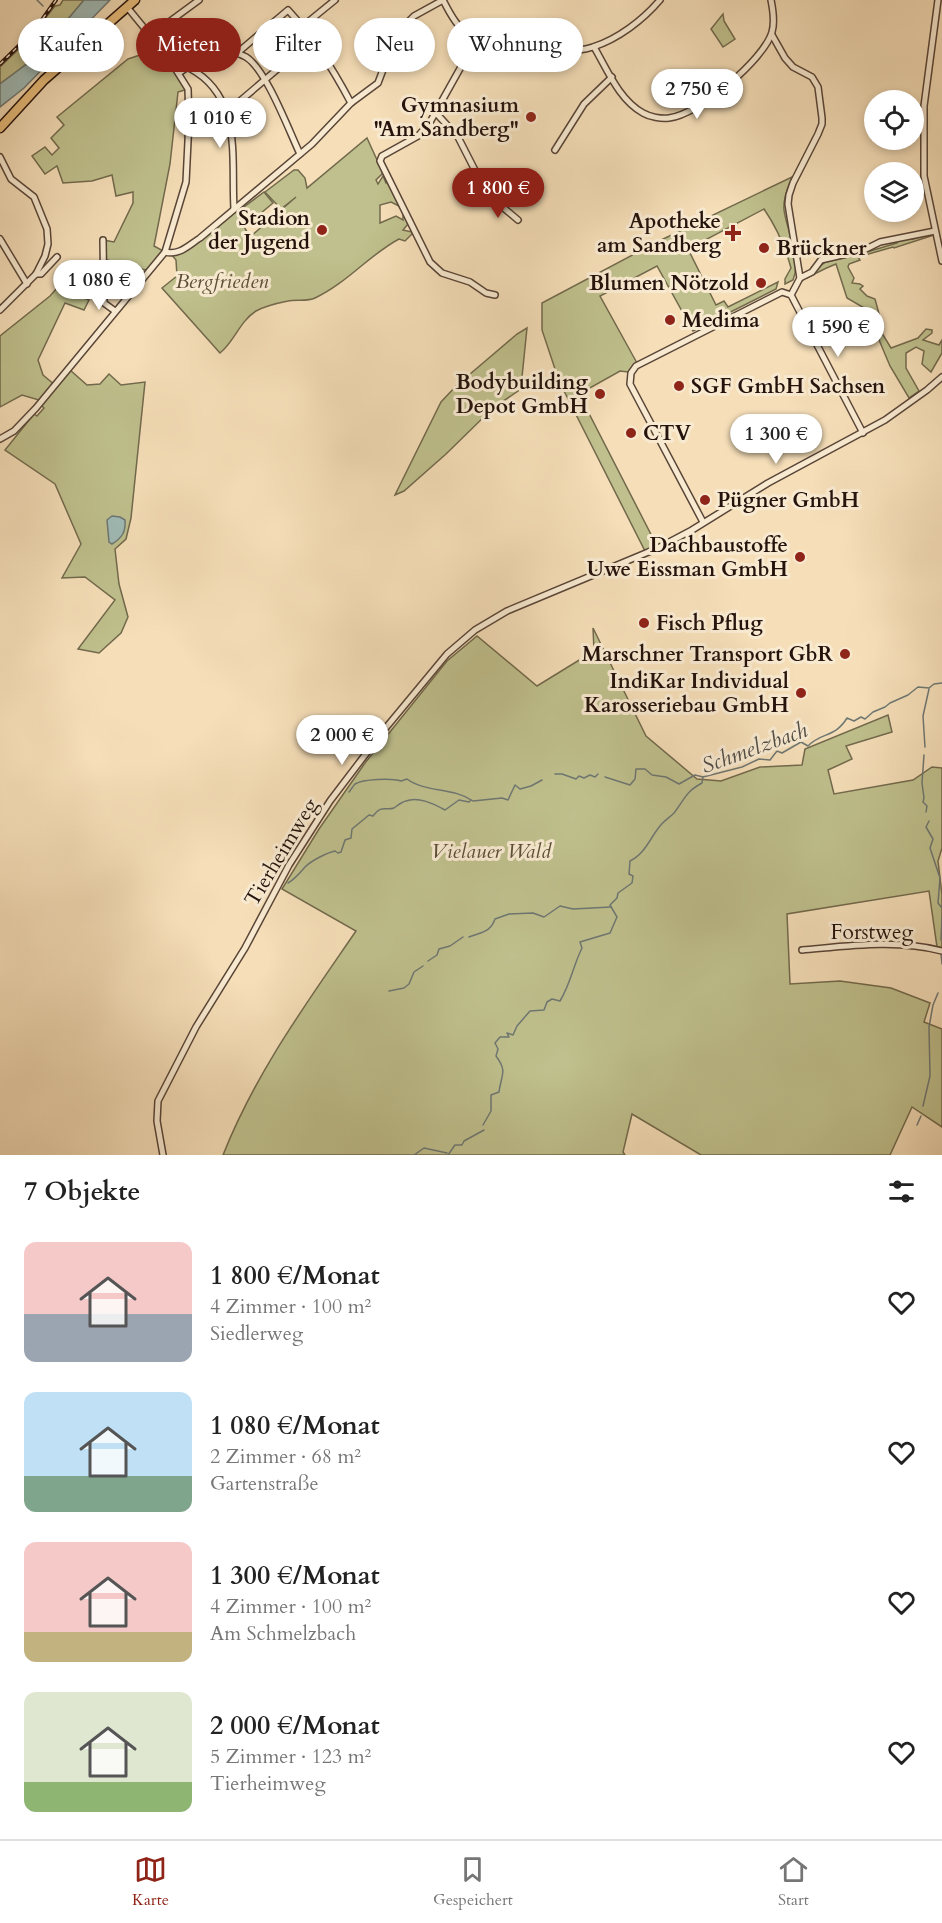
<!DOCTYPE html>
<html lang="de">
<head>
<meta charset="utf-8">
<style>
	body { margin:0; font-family:Cardo,serif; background:#f6f6f6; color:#222; height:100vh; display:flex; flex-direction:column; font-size:22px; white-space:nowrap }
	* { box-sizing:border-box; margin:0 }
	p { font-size:20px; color:#767676 }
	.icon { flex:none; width:33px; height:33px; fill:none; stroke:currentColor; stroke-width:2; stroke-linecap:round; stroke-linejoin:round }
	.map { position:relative; height:1155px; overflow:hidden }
	.drawer { display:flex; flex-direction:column; background:#fff; flex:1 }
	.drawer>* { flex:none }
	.hud { position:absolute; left:18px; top:18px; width:600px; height:54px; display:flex; gap:12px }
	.tools { position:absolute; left:864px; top:90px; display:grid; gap:12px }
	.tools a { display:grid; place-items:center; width:60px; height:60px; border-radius:50%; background:#fff; box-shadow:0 3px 9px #0003; font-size:30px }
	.price { position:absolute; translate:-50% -51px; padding:0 14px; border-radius:21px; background:#fff; color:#222; font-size:20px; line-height:39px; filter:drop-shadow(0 2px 3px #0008) }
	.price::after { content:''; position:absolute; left:50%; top:36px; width:18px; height:14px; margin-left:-9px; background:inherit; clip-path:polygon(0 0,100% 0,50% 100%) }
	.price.selected { background:#8f2418; color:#fff }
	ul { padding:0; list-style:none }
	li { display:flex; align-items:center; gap:18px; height:150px; padding:0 24px }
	li span { display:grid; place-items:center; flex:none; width:168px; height:120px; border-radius:12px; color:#555 }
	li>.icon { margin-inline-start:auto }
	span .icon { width:72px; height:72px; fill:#fffc; stroke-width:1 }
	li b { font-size:26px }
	h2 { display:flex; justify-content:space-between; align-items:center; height:72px; padding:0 24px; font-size:26px }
	.pill { padding:0 21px; border-radius:27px; background:#fff; box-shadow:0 3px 9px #0003; font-size:21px; line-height:54px }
	.pill.selected { background:#8f2418; color:#fff }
	.menu { display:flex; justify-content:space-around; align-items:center; height:84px; border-top:2px solid #e0e0e0; background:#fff; font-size:16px; color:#767676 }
	.menu a { display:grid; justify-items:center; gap:3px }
	.menu .selected { color:#8f2418 }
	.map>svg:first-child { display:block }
	.green { fill:#bfc08d; stroke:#72694c; stroke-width:1.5 }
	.water { fill:#9fbbb7; stroke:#6e7773; stroke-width:1.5 }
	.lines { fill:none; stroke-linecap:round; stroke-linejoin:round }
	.stream { stroke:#6e7773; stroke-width:1.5 }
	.minor-casing { stroke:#594537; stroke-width:8 }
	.primary-casing { stroke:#25120c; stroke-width:11 }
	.minor { stroke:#f8ead1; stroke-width:5 }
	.primary { stroke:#eabf7c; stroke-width:8 }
	.rail-casing { stroke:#25120c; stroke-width:4 }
	.rail { stroke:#f8ead1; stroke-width:1.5; stroke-dasharray:4.5; stroke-linecap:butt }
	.poi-dot { fill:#8f2418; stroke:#f8ead1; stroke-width:2 }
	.labels { text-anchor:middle; stroke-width:6; stroke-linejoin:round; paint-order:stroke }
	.poi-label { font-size:21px; font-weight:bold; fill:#25120c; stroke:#f8ead1; text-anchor:end }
	.park-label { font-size:21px; font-style:italic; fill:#5b4f39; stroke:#f8ead1 }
	.street-label { font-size:21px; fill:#25120c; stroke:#f8ead1 }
	.water-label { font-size:22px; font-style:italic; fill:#504d48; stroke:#f8ead1 }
</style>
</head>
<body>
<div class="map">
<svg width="942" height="1155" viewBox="0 0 942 1155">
	<rect width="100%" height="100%" fill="#f5deb8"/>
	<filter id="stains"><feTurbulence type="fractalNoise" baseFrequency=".00333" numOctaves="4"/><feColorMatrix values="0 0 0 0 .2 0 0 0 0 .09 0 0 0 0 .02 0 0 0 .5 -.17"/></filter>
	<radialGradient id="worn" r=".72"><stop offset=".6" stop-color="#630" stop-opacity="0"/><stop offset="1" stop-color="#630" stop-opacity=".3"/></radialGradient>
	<g class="green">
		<path d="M63,0h21l-48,57 -36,27v-17l27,-26 28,-35 5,-1z"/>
		<path d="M723,14l1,7 11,18 -12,8 -12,-18z"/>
		<path d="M149,52l19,5 20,32 -10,3 -8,72 -16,82 11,6 -16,19 -46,-12v-19l11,2 19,-39v-11l-17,4 -4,-21 -20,6 -29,2 -6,-17 -12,8 -13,-18 13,-9 7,8 7,-7 -8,-10 13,-13 -7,-8 71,-58z"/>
		<path d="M367,138l16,35 -7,7 2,4 5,-8 3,7 3,-2 11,24 -1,1 -8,-4 -11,3v18l16,-7 7,4v-7l1,1 4,10 -5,6 9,2v2l-7,7 -6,-2c-30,16 -52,44 -84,59 -8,4 -19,1 -27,3 -10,2 -23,5 -32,10 -16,10 -22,31 -36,42l-58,-65 15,-12 -1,-16 -5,-6 12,-4 51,-41 16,28 46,-40 -15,12 -16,-17 29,-22h4l7,8 2,10z"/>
		<path d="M792,177c-4,11 -9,21 -8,33 3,22 18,48 9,70l-8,4v-5l6,-11c-6,-22 -14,-40 -27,-59l-76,40 28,56 8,-4 4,6 50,-25 -2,7 -83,42 -36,-65 -57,30 37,67 -9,9 -8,-1 -41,23 79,154 -12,5 -87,-172 -17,-51v-27l115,-61z"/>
		<path d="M264,192l9,11 -19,16 -10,-12z"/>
		<path d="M931,234l3,1 -40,13 -1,-1 -35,10 2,3 -11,4 -1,3 6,11 -2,5 8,1 3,2 -3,3 7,7 8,3 6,22 -4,4 14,23 27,-10 8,-9 6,1v3l-9,7 16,5 3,-5v13l-11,19 -9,-8 2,-13 -8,-4 -10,6v15l13,23 -10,7 -19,-32 -24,-57 -19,-11 -11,-34c-11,4 -19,9 -29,14l18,-16 32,-7 40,-12v-3l16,-1z"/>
		<path d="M68,276l16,2 -7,17 12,5 -5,10 -19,-7 -27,57 5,15 12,10 -13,16 -20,-6 -22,12v-71l50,-40z"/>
		<path d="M527,328l-5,49 2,10 -31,21 -47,46 -42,37 -9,4 46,-93 15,-16 61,-52z"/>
		<path d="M70,370l17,15 13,-1 9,-10 12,11 24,-3 -14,136 -5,21 -11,10 4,35 9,33 -7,16 -22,20 -21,-4 37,-49 -30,-23 -23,1 19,-34 -26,-60 -50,-34 29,-36 3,2 7,-8 -3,-3z"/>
		<path d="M593,628l53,108 51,43 24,2 39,-14 42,-2 3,-16 83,-34 4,17 -46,14 6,13 -24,11 6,24 79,-14 19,-13 10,1v80l-4,13 4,34v53l-5,-1 -8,-56 -142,23 3,70 50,-3 51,7 39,15 -6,19 18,7v98l-30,-20 -22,48h-189l-69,-41 -9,38 2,3h-402c33,-83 83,-151 133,-224l-74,-42 37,-60 46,-66 82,-102 30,-25 60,50 57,-35z"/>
	</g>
	<g class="water">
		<path d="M84,0h26l-86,88 -24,19v-23l36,-27z"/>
		<path d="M112,516l8,1 5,3c1,12 -3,18 -13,24l-3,-2 -2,-22z"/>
	</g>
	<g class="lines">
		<g class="stream">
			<path d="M37,0l6,6"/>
			<path d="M925,747l-2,-31 6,-27"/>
			<path d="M924,755l-2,28 2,15 -1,4 4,4 -1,6"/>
			<path d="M555,774h7l14,5 3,-3 5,2 6,-3 5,2 3,-3"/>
			<path d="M605,777l25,8 5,-6 1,-10h9l7,6 14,2 13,7 16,-9 8,2"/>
			<path d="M349,792c1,-1 5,-7 6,-8 8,-5 37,-6 46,-3l6,-2c19,14 46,8 66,22l29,-3 6,2 7,-15 5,4 11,-3 11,-6"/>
			<path d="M929,821l-3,6 7,12 -3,9 10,30 -2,25 4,5"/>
			<path d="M288,883c7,-4 12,-10 17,-16 6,-6 21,-14 30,-16l3,2 3,-1 4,-12 6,-2 1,-9 17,-14 4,1c9,-12 12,-5 21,-8 3,-2 7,-6 12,-7 12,-5 28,3 39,9l14,-10 10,2 2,-2"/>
			<path d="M469,937c12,-5 21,-4 26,-18l14,-5 24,-1 11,4 16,-11 13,3 38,-2"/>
			<path d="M941,940l1,-23"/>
			<path d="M941,954l1,10"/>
			<path d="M428,961l9,-6 2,-6 11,-3 13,-9"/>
			<path d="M389,991l15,-3 5,-4 5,-12 9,-6"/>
			<path d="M923,1106l7,-30 -1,-49 4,-22 5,-12"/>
			<path d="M483,1125l8,-14v-16l8,-3c2,-17 9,-20 -3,-36l2,-7 -3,-6 5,-6h9l-2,-4 6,2 4,-9 13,-15 14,-1 3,-8 5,-3 8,2c11,-18 13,-35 22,-53l-2,-6 30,-9 7,-16 -7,-12 7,-7 1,-5 14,-10 1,-7 -4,-2 1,-13c15,-7 20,-23 30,-35 4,-5 10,-9 14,-13 12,-15 10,-20 28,-30l1,-6 39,-10 17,-8 11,1 7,-9 5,2 19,-11 7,4c13,-14 27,-8 39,-28l7,3 7,-4 4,2 8,-7 12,-5 5,-4 18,-8 10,-8 11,1 5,-4 8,-1"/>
			<path d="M917,1125l4,-9"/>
			<path d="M414,1155l10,-7 23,5"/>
			<path d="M448,1155l7,-10h7l2,-4 20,-11"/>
		</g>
		<defs>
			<g id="minor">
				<path d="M443,0c8,16 16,30 31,39 21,12 96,16 119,8 25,-8 50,-27 67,-47"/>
				<path d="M938,0l-14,106v70l18,85"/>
				<path d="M303,26l32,-26"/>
				<path d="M772,35l13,23 8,9 19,10 6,10 4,31v6l-4,10 -25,49 -4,12 -1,9 12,74"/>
				<path d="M150,36l49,-36"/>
				<path d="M476,40l-47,84 -11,12 -36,20 -2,5 50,101 12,11 28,9 16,11 9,2"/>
				<path d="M594,47c13,22 25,53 49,66 7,4 18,6 26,5 29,-3 95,-58 103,-86 3,-10 1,-22 -1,-32"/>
				<path d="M236,54l52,-44c26,28 45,59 63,93"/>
				<path d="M189,68c54,28 42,90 45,141"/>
				<path d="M179,73l35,-24c10,1 23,3 32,8 20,12 43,74 54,97"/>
				<path d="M227,112l86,-73"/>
				<path d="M436,113l22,24 24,47 11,15 25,21"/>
				<path d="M555,150l29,-46 28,-27"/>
				<path d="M0,157l11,22 23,18 13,32 1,15 -3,12 -9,18 -36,36"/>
				<path d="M0,239l27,45"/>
				<path d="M103,240l1,63 11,8"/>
				<path d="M165,252c14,4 24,-7 35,-14l112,-94 39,-41 27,-20 15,-40 9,-15 12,-12 29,-16"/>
				<path d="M36,274h5l16,-17"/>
				<path d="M791,295l9,-17 12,-6 9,-12 43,-10 16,-8 55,-11"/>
				<path d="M0,439l14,-8 22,-23 129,-156 21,-70 3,-61 -1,-32 -20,-32 -41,-50"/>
				<path d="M703,522l-73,-138 1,-11 5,-7 146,-74 9,3 72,138"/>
				<path d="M802,950c46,-4 95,-11 140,1"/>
				<path d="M163,1155l-6,-34 1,-20 38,-74 49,-79 44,-83 41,-64 54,-71 63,-76 28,-24 32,-19 151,-63 34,-18 76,-47 117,-63 42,-30 15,-13"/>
			</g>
			<path id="primary" d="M0,128l44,-48 91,-80"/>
		</defs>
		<use href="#minor" class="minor-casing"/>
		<use href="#primary" class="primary-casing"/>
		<use href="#minor" class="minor"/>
		<use href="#primary" class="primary"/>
		<defs>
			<path id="rail" d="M0,64l34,-33 22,-31"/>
		</defs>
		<use href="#rail" class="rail-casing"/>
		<use href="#rail" class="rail"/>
	</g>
	<g class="poi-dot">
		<circle cx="531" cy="117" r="6"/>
		<circle cx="322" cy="230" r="6"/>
		<path d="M730 224h6v6h6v6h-6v6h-6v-6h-6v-6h6z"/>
		<circle cx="764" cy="248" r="6"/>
		<circle cx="761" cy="283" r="6"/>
		<circle cx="670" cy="320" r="6"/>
		<circle cx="679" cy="386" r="6"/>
		<circle cx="600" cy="394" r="6"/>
		<circle cx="631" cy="433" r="6"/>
		<circle cx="705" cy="500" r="6"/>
		<circle cx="800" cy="557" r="6"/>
		<circle cx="644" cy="623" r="6"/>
		<circle cx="845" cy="654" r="6"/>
		<circle cx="801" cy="693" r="6"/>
	</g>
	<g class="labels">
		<g class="poi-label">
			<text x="519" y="112">Gymnasium<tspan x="519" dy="24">"Am Sandberg"</tspan></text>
			<text x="310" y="225">Stadion<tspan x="310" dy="24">der Jugend</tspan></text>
			<text x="721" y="228">Apotheke<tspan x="721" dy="24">am Sandberg</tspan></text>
			<text x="776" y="255" text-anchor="start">Brückner</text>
			<text x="749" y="290">Blumen Nötzold</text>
			<text x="682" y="327" text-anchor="start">Medima</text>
			<text x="588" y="389">Bodybuilding<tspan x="588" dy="24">Depot GmbH</tspan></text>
			<text x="691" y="393" text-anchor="start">SGF GmbH Sachsen</text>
			<text x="643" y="440" text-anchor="start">CTV</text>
			<text x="717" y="507" text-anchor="start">Pügner GmbH</text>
			<text x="788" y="552">Dachbaustoffe<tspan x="788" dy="24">Uwe Eissman GmbH</tspan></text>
			<text x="656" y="630" text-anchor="start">Fisch Pflug</text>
			<text x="833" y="661">Marschner Transport GbR</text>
			<text x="789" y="688">IndiKar Individual<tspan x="789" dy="24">Karosseriebau GmbH</tspan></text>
		</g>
		<g class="park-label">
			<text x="222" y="288">Bergfrieden</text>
			<text x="491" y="858">Vielauer Wald</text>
		</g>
		<g class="street-label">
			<text transform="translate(281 852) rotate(-59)" y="7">Tierheimweg</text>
			<text x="872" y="939">Forstweg</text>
		</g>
		<g class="water-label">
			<text transform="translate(754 747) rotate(-20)" y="8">Schmelzbach</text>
		</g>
	</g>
	<rect width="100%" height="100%" filter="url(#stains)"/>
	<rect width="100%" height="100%" fill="url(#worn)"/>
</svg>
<div class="tools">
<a><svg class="icon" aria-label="locate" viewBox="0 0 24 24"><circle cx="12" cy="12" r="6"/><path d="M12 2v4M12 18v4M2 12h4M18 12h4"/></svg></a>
<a><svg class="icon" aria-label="layers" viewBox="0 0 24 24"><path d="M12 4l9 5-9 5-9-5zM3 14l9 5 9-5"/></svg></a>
</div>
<b class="price" style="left:697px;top:120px">2 750 €</b>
<b class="price" style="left:220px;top:149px">1 010 €</b>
<b class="price selected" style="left:498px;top:219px">1 800 €</b>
<b class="price" style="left:99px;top:311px">1 080 €</b>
<b class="price" style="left:838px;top:358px">1 590 €</b>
<b class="price" style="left:776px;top:465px">1 300 €</b>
<b class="price" style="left:342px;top:766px">2 000 €</b>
<div class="hud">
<a class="pill">Kaufen</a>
<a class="pill selected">Mieten</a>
<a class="pill">Filter</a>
<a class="pill">Neu</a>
<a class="pill">Wohnung</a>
</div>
</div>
<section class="drawer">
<h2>7 Objekte<svg class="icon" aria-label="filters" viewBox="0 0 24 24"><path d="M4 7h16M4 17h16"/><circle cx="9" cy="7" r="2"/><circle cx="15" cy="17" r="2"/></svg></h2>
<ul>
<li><span style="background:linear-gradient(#f6c9c9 60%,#9aa5b1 0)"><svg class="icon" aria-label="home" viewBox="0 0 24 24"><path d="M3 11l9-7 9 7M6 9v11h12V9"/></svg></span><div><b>1 800 €/Monat</b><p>4 Zimmer · 100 m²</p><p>Siedlerweg</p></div><svg class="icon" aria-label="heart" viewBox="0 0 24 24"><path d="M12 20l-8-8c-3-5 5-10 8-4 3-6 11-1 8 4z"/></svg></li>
<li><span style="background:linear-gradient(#bfe0f5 70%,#7fa58c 0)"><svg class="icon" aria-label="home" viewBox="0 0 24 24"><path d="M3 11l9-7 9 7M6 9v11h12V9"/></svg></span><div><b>1 080 €/Monat</b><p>2 Zimmer · 68 m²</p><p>Gartenstraße</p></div><svg class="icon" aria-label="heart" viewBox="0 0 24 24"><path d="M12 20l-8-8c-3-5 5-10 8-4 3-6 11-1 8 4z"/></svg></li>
<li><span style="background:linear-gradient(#f6c9c9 75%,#c2b280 0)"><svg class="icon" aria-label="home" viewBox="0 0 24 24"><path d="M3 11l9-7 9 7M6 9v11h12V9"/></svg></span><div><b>1 300 €/Monat</b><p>4 Zimmer · 100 m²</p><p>Am Schmelzbach</p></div><svg class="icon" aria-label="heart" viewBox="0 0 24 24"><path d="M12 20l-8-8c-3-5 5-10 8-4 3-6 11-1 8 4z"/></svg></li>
<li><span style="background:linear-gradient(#dfe7d0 75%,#8fb573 0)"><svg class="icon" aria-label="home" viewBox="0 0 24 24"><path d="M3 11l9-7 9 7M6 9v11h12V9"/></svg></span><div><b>2 000 €/Monat</b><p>5 Zimmer · 123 m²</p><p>Tierheimweg</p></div><svg class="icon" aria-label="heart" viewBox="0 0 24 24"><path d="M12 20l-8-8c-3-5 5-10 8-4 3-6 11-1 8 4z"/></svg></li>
</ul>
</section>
<nav class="menu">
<a class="selected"><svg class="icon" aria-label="map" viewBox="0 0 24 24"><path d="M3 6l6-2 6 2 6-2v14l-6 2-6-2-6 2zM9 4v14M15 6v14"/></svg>Karte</a>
<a><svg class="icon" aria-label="saved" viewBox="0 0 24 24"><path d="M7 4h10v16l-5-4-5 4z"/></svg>Gespeichert</a>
<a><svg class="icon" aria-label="home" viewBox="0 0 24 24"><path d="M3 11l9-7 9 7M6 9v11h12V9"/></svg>Start</a>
</nav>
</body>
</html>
